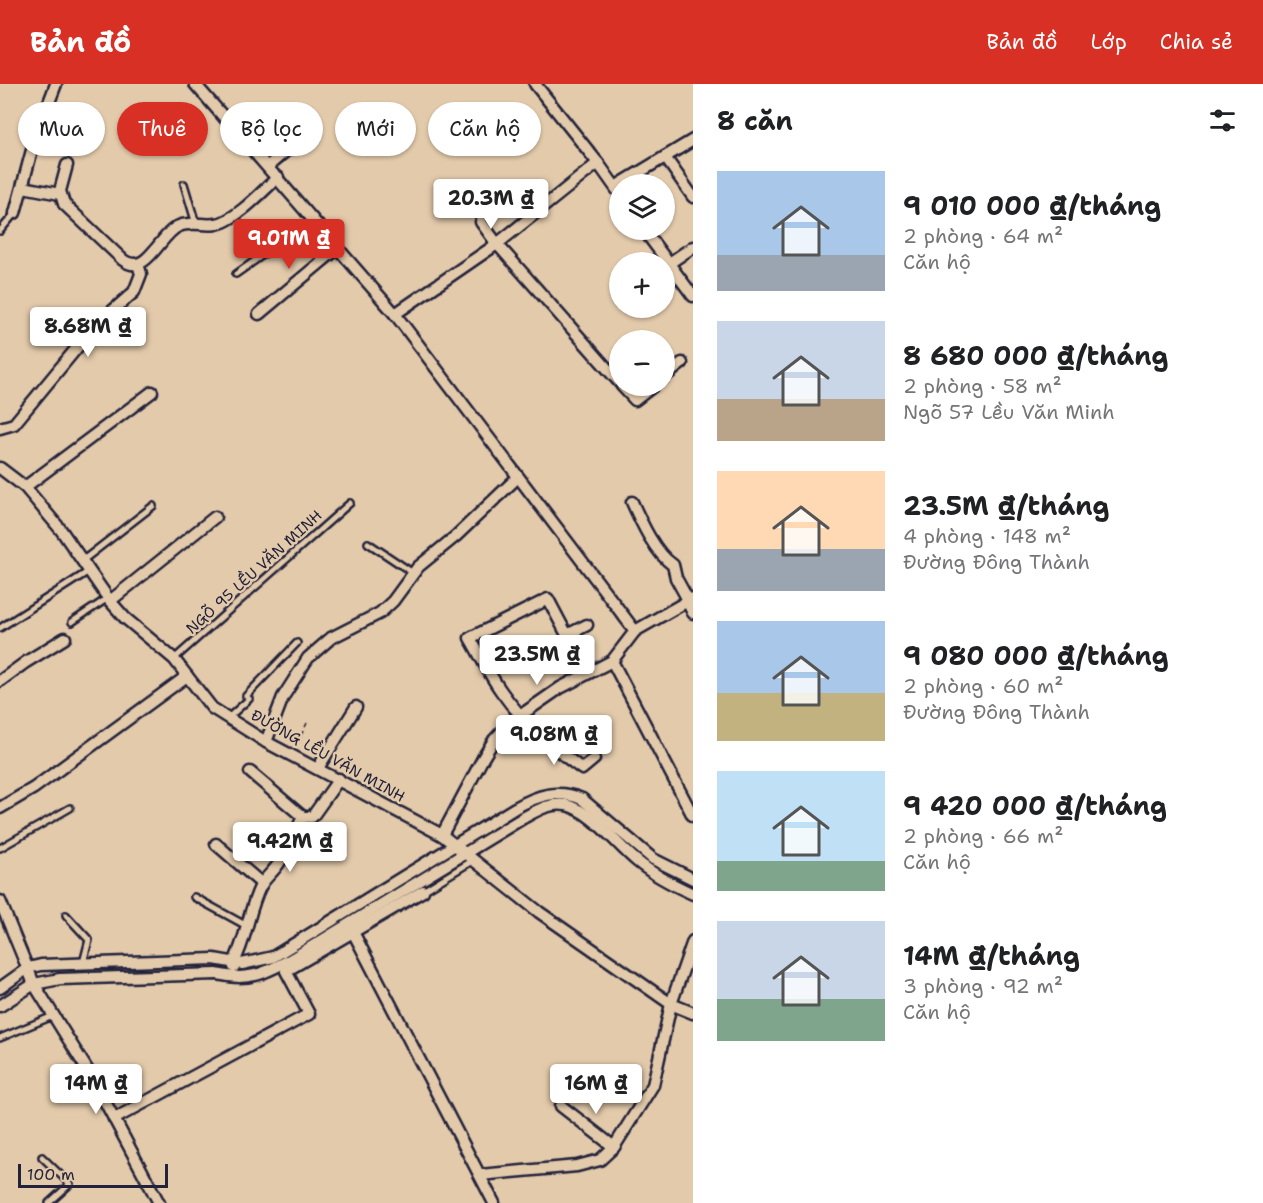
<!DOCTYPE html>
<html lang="vi">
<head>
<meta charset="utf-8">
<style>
	body { margin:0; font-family:"Shantell Sans",sans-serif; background:#f6f6f6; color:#202124; height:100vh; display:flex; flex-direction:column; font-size:22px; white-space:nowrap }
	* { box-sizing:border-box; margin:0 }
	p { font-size:20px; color:#757577 }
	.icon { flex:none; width:33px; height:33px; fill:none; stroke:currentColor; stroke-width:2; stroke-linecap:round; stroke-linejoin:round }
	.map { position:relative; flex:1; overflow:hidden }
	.details { display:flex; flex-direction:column; background:#fff; width:570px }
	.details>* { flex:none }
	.banner { position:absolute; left:18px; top:18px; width:570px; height:54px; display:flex; gap:12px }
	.tools { position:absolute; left:609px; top:90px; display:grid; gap:12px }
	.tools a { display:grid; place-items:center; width:66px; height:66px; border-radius:50%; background:#fff; box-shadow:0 2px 4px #0004; font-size:30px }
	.scale { position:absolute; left:18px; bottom:15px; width:150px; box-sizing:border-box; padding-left:6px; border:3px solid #22223b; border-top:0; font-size:16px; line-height:21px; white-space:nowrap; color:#22223b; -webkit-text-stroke:4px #e3caab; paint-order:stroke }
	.price { position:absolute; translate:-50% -51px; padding:0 14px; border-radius:6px; background:#fff; color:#222; font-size:20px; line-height:39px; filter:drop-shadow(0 2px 3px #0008) }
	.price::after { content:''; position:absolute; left:50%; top:36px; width:18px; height:14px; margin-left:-9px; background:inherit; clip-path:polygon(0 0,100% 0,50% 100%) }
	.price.selected { background:#d93025; color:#fff }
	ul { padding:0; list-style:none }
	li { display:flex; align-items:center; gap:18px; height:150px; padding:0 24px }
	li span { display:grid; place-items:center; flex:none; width:168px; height:120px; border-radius:0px; color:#555 }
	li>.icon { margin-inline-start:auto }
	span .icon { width:72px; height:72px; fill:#fffc; stroke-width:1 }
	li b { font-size:26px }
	h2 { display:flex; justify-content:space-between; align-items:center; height:72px; padding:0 24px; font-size:26px }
	.tag { padding:0 21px; border-radius:27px; background:#fff; box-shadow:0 2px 4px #0004; font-size:21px; line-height:54px }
	.tag.selected { background:#d93025; color:#fff }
	header { display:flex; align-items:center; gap:36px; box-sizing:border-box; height:84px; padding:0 30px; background:#d93025; color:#fff }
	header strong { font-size:28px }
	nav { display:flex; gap:33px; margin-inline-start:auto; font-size:21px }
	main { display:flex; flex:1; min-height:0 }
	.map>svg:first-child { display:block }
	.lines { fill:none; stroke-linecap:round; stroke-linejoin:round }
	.lane-casing { stroke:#22223b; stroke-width:10 }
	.street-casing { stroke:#22223b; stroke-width:15 }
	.path { stroke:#22223b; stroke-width:1.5; stroke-dasharray:6 4.5; stroke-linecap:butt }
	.lane { stroke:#e3caab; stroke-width:5 }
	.street { stroke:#e3caab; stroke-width:10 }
	.labels { text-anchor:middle; stroke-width:5; stroke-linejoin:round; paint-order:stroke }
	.street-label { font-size:15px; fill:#22223b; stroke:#e3caab }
</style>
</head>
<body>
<header>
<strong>Bản đồ</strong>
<nav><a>Bản đồ</a><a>Lớp</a><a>Chia sẻ</a></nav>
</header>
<main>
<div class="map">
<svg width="693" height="1119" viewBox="0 0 693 1119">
	<rect width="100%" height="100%" fill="#e3caab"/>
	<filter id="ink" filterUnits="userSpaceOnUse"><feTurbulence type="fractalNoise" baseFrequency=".0167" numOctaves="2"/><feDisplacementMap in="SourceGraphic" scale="12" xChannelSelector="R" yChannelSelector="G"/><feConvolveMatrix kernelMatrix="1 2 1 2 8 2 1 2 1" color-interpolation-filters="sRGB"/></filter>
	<g filter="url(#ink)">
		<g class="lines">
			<defs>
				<g id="lane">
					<path d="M184,100l12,40"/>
					<path d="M0,147l15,-18"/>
					<path d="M236,190l76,-54"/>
					<path d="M368,459l45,30"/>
					<path d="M82,477l71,-55"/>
					<path d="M72,538l36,-24"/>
					<path d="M0,544l89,-57"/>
					<path d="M174,575l176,-156"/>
					<path d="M228,634l21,-19 -3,-3 51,-53"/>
					<path d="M0,764l70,-40"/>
					<path d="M423,807l49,-30"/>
					<path d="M194,813l51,28"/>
					<path d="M66,831l23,25 -6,23"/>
					<path d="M0,954l53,-22"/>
					<path d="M42,1073l28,27 -21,19"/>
				</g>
				<g id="street">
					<path d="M195,0l200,230 240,317"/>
					<path d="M535,0l63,79 22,31"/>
					<path d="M665,73l28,40"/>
					<path d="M67,81l-7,26 4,13 59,56c24,18 37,-27 56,-34 12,-5 25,0 37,-2 18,-2 48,-34 62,-47"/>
					<path d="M268,82l31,-26"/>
					<path d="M620,100l73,-44"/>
					<path d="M23,103l37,7"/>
					<path d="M15,129l20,-74 21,-55"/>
					<path d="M481,138l16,22 123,139"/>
					<path d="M644,146l49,66"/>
					<path d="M668,180l25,-17"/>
					<path d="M259,230l79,-66"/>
					<path d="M395,230l102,-70 101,-81"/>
					<path d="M664,293l18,-14"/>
					<path d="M622,302l13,14 18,-14"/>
					<path d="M0,344l14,-4 80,-97 40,-35 7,-18 -3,-10"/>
					<path d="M0,384l25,19 36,43 49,71 15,17 49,41 38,49 54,34 176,93 97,77 132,92 22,9"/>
					<path d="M25,403l127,-95"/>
					<path d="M632,418c9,20 23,51 41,63l3,13 12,22"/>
					<path d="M110,517l105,-84"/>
					<path d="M687,517l6,12"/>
					<path d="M587,541l-20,10 -19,-36 -78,39c10,17 19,36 31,53 20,29 52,57 81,78l12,-10"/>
					<path d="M612,577l81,155"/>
					<path d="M0,597l26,-19 39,-24"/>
					<path d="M266,658l17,-45 25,-39 23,-20 49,-25 13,-12 25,-34 38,-31 62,-59"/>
					<path d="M318,684l38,-61"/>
					<path d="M250,688l53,45"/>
					<path d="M0,724l34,-20 153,-112"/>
					<path d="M442,751l41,-77 11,-18 17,-18 49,-34 52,-27 23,-30 58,-33"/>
					<path d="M216,760l46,40"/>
					<path d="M423,807l-70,41 141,271"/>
					<path d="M0,817l34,83 59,95 66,124"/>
					<path d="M234,883l-1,-3c14,-25 15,-54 28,-79 5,-8 13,-14 18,-22 10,-15 16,-30 24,-46h9l27,-38"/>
					<path d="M0,904l28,-20 13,-3 173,-6 28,5 31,-7 242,-149c23,-13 42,-19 67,-9l71,60 40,20"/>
					<path d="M0,922l34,-22 26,-5 157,-5c33,8 48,-1 76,-16l230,-140c13,-7 27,-16 43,-13 26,6 51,40 72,57 17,14 35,23 55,32"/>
					<path d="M561,1022l53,41"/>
					<path d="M114,1035l195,-105 -23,-43 67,-39"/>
					<path d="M480,1091l97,-9 23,-6 14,-13 39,-62 18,-81 22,-63"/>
				</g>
			</defs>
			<use href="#lane" class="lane-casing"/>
			<use href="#street" class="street-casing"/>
			<path class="path" d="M296,662l11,-23"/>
			<use href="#lane" class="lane"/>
			<use href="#street" class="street"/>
		</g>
	</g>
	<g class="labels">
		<g class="street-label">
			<text transform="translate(254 488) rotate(-42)" y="5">NGÕ 95 LỀU VĂN MINH</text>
			<text transform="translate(328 672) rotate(29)" y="5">ĐƯỜNG LỀU VĂN MINH</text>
		</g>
	</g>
</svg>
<div class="tools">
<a><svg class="icon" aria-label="layers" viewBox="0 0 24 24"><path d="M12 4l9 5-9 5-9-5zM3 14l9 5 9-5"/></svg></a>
<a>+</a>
<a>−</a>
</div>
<div class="scale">100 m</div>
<b class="price" style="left:491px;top:146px">20.3M ₫</b>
<b class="price selected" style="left:289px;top:186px">9.01M ₫</b>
<b class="price" style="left:88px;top:274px">8.68M ₫</b>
<b class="price" style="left:537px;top:602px">23.5M ₫</b>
<b class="price" style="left:554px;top:682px">9.08M ₫</b>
<b class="price" style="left:290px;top:789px">9.42M ₫</b>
<b class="price" style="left:96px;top:1031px">14M ₫</b>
<b class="price" style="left:596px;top:1031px">16M ₫</b>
<div class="banner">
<a class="tag">Mua</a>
<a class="tag selected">Thuê</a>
<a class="tag">Bộ lọc</a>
<a class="tag">Mới</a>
<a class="tag">Căn hộ</a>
</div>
</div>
<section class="details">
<h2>8 căn<svg class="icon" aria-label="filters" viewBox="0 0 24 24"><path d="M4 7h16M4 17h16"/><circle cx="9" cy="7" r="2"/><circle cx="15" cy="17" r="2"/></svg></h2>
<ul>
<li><span style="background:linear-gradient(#a9c7e8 70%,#9aa5b1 0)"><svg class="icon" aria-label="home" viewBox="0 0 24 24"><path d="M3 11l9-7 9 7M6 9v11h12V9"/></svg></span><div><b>9 010 000 ₫/tháng</b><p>2 phòng · 64 m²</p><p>Căn hộ</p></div></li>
<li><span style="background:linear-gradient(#c9d6e8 65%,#b9a48a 0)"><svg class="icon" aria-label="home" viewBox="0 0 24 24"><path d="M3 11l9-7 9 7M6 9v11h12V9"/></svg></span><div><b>8 680 000 ₫/tháng</b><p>2 phòng · 58 m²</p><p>Ngõ 57 Lều Văn Minh</p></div></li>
<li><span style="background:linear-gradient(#ffd9b3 65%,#9aa5b1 0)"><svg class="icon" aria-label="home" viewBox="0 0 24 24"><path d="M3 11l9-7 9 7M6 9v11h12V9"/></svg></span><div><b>23.5M ₫/tháng</b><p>4 phòng · 148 m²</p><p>Đường Đông Thành</p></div></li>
<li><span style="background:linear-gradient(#a9c7e8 60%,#c2b280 0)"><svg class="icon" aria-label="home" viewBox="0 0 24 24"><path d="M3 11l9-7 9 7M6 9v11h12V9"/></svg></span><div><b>9 080 000 ₫/tháng</b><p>2 phòng · 60 m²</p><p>Đường Đông Thành</p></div></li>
<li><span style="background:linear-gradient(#bfe0f5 75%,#7fa58c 0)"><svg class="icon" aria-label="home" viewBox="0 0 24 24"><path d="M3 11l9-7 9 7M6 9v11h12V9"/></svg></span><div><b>9 420 000 ₫/tháng</b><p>2 phòng · 66 m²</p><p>Căn hộ</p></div></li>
<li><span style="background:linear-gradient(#c9d6e8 65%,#7fa58c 0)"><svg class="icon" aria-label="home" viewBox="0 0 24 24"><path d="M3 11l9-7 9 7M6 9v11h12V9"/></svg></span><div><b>14M ₫/tháng</b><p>3 phòng · 92 m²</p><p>Căn hộ</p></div></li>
</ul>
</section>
</main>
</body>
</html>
